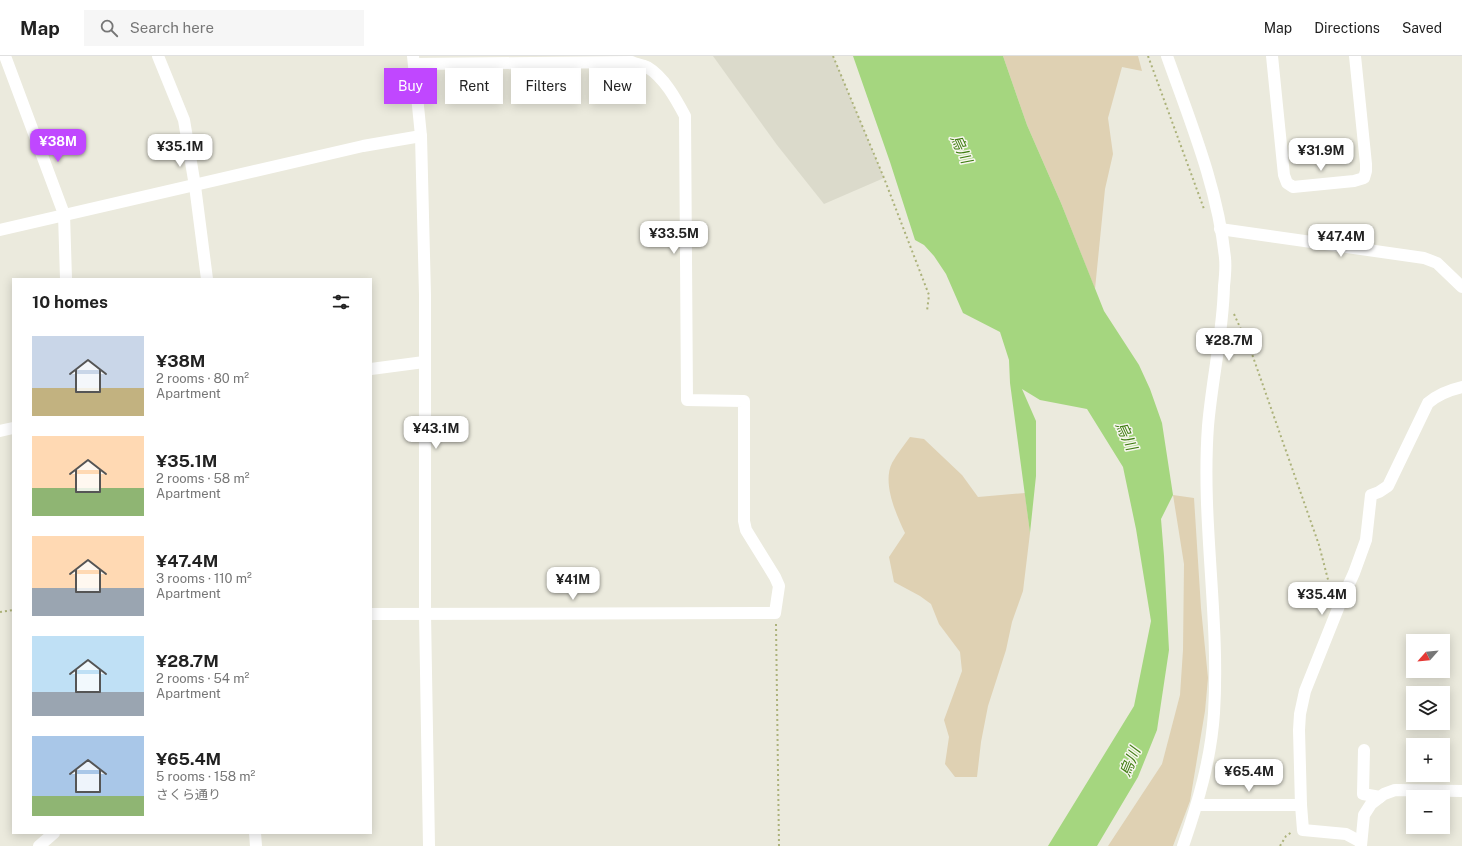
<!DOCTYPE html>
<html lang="en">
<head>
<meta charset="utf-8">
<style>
	body { margin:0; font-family:"Public Sans","Noto Sans JP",sans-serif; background:#f6f6f6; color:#222; height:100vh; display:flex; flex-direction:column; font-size:15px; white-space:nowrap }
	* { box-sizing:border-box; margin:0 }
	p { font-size:13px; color:#767676 }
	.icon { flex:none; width:22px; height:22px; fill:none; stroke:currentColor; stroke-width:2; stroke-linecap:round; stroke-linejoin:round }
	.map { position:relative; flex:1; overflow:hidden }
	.side { position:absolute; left:12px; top:222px; width:360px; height:556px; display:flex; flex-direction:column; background:#fff; border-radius:0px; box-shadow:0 2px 10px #0003 }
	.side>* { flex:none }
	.banner { position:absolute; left:384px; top:12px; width:380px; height:36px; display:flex; gap:8px }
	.needle { width:26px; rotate:243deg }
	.controls { position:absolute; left:1406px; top:578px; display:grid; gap:8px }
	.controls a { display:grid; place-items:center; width:44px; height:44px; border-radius:0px; background:#fff; box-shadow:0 2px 10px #0003; font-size:20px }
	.price { position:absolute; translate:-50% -34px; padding:0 9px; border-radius:8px; background:#fff; color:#222; font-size:13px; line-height:26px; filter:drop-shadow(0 1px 2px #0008) }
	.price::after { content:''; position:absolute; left:50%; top:24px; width:12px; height:9px; margin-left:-6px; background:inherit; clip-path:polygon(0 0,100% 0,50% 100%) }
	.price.current { background:#c047ff; color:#fff }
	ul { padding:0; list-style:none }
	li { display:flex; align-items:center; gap:12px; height:100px; padding:0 20px }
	li span { display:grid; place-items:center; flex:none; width:112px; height:80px; border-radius:0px; color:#555 }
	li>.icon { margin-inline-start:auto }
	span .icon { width:48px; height:48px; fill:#fffc; stroke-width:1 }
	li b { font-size:17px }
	h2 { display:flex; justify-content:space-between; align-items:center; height:48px; padding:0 20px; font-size:17px }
	.pill { padding:0 14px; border-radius:0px; background:#fff; box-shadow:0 2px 10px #0003; font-size:14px; line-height:36px }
	.pill.current { background:#c047ff; color:#fff }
	header { display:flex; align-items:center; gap:24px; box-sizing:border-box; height:56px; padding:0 20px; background:#fff; border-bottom:1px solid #e0e0e0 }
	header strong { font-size:19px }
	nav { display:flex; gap:22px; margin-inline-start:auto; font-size:14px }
	.search { width:280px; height:36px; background:#f6f6f6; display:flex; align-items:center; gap:10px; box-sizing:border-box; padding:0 14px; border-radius:0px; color:#767676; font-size:15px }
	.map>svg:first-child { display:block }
	.built { fill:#dbdacb }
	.green { fill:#dfd1b3 }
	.water { fill:#a5d67f }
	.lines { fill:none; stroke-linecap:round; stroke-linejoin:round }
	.path { stroke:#acb27a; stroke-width:2; stroke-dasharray:2 3; stroke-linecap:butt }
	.street { stroke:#fff; stroke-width:12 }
	.secondary { stroke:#fff; stroke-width:12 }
	.labels { text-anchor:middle; stroke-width:3; stroke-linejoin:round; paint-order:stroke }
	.water-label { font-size:15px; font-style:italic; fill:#3f7d12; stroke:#f7f6ee }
</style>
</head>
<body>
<header>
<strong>Map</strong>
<div class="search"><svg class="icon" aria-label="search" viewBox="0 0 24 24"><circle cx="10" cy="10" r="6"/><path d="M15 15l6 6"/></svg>Search here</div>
<nav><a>Map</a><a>Directions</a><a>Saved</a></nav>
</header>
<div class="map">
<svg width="1462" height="790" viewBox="0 0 1462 790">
	<rect width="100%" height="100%" fill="#ebeadd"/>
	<path class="built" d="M713,0h120l51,122 -60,26 -47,-59z"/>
	<g class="green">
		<path d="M1003,0h135l4,15 -20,-4 -14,51 5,36 -8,35 -10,100 -34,-86 -34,-78z"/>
		<path d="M910,381l14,2 38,36 16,22 47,-4 5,40 -7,58 -11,31 -6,28 -18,56 -7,36 -4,35h-22l-10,-13 4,-27 -5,-17 18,-49 -2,-19 -21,-28 -8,-20 -11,-8 -26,-14 -5,-25 16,-24c-9,-19 -23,-50 -13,-70 5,-9 12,-18 18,-26z"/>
		<path d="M1173,439l21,3 7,110 7,70 -3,33 -15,90 -17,45h-65l54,-82 18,-69 3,-45 1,-86z"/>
	</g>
	<path class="water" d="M853,0h150l24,69 34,78 43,108 35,54 11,24 12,34 11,72 -12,24 3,37 5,94 -12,80 -19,47 -41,69h-49l86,-140 17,-85 -15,-92 -13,-62 -36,-58 -47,-9 -18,-11 14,32v55l-6,57 -20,-150 -1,-23 -9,-28 -37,-19 -17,-39 -12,-18 -10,-11 -9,-5 -25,-78z"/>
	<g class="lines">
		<g class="path">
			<path d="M833,0l51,122 45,117 -2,16"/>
			<path d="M1148,0l56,153"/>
			<path d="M1234,258l18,40 67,191 13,50"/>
			<path d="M0,556l13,-2"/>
			<path d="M776,568l3,222"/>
			<path d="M1280,790l6,-10 6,-4"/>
		</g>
		<g class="street">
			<path d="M5,0l59,158 2,65"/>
			<path d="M158,0l26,64 11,66 12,93"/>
			<path d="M413,0l8,80 4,159v319l4,232"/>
			<path d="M1272,0l12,119 3,8 6,4 61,-6 10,-3 2,-7v-7l-11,-108"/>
			<path d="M1220,173l204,29 13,5 25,24"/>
			<path d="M0,174l363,-84 58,-10"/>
			<path d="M371,313l53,-7"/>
			<path d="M0,375l13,-3"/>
			<path d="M371,558l404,-1 4,-27 -4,-9 -29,-47 -2,-9v-120l-57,-1 -2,-284c-9,-17 -21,-39 -38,-49 -5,-2 -11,-3 -15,-5l-218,2"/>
			<path d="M1364,694l-1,44 17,3"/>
			<path d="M1197,749h104"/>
			<path d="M255,777l1,13"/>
			<path d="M1361,786l-15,-8 -43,-4 -2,-25 -2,-75 1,-16 5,-23 34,-85 15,-33 12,-33 5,-45 8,-3 9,-6 40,-83c10,-9 21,-13 34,-16"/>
			<path d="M39,790l15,-13"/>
			<path d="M1361,790l3,-31 7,-11 13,-10 11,-4 67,1"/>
		</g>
		<path class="secondary" d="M1167,0c23,65 51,132 58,202 1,9 0,19 -1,28 -1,47 -12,93 -16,140 -7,96 12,191 6,287 -3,46 -16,90 -31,133"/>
	</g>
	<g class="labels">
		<g class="water-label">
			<text transform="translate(961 93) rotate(65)" y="5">烏川</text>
			<text transform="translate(1126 380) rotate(65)" y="5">烏川</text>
			<text transform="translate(1130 706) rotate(-68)" y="5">烏川</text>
		</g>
	</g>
</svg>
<div class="controls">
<a><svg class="needle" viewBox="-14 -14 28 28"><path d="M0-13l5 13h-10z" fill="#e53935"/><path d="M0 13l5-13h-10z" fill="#767676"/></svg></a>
<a><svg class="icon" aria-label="layers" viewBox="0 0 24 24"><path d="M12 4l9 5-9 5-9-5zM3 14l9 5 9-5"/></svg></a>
<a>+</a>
<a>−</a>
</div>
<b class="price current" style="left:58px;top:107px">¥38M</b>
<b class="price" style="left:180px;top:112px">¥35.1M</b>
<b class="price" style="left:1321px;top:116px">¥31.9M</b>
<b class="price" style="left:674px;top:199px">¥33.5M</b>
<b class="price" style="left:1341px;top:202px">¥47.4M</b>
<b class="price" style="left:1229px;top:306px">¥28.7M</b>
<b class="price" style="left:436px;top:394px">¥43.1M</b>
<b class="price" style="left:573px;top:545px">¥41M</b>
<b class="price" style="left:1322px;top:560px">¥35.4M</b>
<b class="price" style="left:1249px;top:737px">¥65.4M</b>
<div class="banner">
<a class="pill current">Buy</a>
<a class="pill">Rent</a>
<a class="pill">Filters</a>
<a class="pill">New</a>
</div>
<section class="side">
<h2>10 homes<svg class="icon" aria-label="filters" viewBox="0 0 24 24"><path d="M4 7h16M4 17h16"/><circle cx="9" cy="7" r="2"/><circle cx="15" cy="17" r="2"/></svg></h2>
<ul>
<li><span style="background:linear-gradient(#c9d6e8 65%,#c2b280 0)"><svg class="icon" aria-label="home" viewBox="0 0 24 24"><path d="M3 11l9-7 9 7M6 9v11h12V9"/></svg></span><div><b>¥38M</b><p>2 rooms · 80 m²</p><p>Apartment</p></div></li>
<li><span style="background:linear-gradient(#ffd9b3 65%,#8fb573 0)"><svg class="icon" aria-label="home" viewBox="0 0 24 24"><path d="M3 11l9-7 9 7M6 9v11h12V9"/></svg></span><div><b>¥35.1M</b><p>2 rooms · 58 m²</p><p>Apartment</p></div></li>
<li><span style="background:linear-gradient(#ffd9b3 65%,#9aa5b1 0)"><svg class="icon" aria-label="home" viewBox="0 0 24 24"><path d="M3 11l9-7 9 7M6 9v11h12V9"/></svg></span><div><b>¥47.4M</b><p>3 rooms · 110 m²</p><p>Apartment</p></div></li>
<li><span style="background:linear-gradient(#bfe0f5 70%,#9aa5b1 0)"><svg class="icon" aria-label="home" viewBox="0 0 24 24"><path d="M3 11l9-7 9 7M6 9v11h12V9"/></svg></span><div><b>¥28.7M</b><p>2 rooms · 54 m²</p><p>Apartment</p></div></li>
<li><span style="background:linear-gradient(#a9c7e8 75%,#8fb573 0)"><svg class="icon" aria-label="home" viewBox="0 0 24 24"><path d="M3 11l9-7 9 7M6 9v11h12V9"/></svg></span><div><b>¥65.4M</b><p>5 rooms · 158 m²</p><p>さくら通り</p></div></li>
</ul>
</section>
</div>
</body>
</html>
